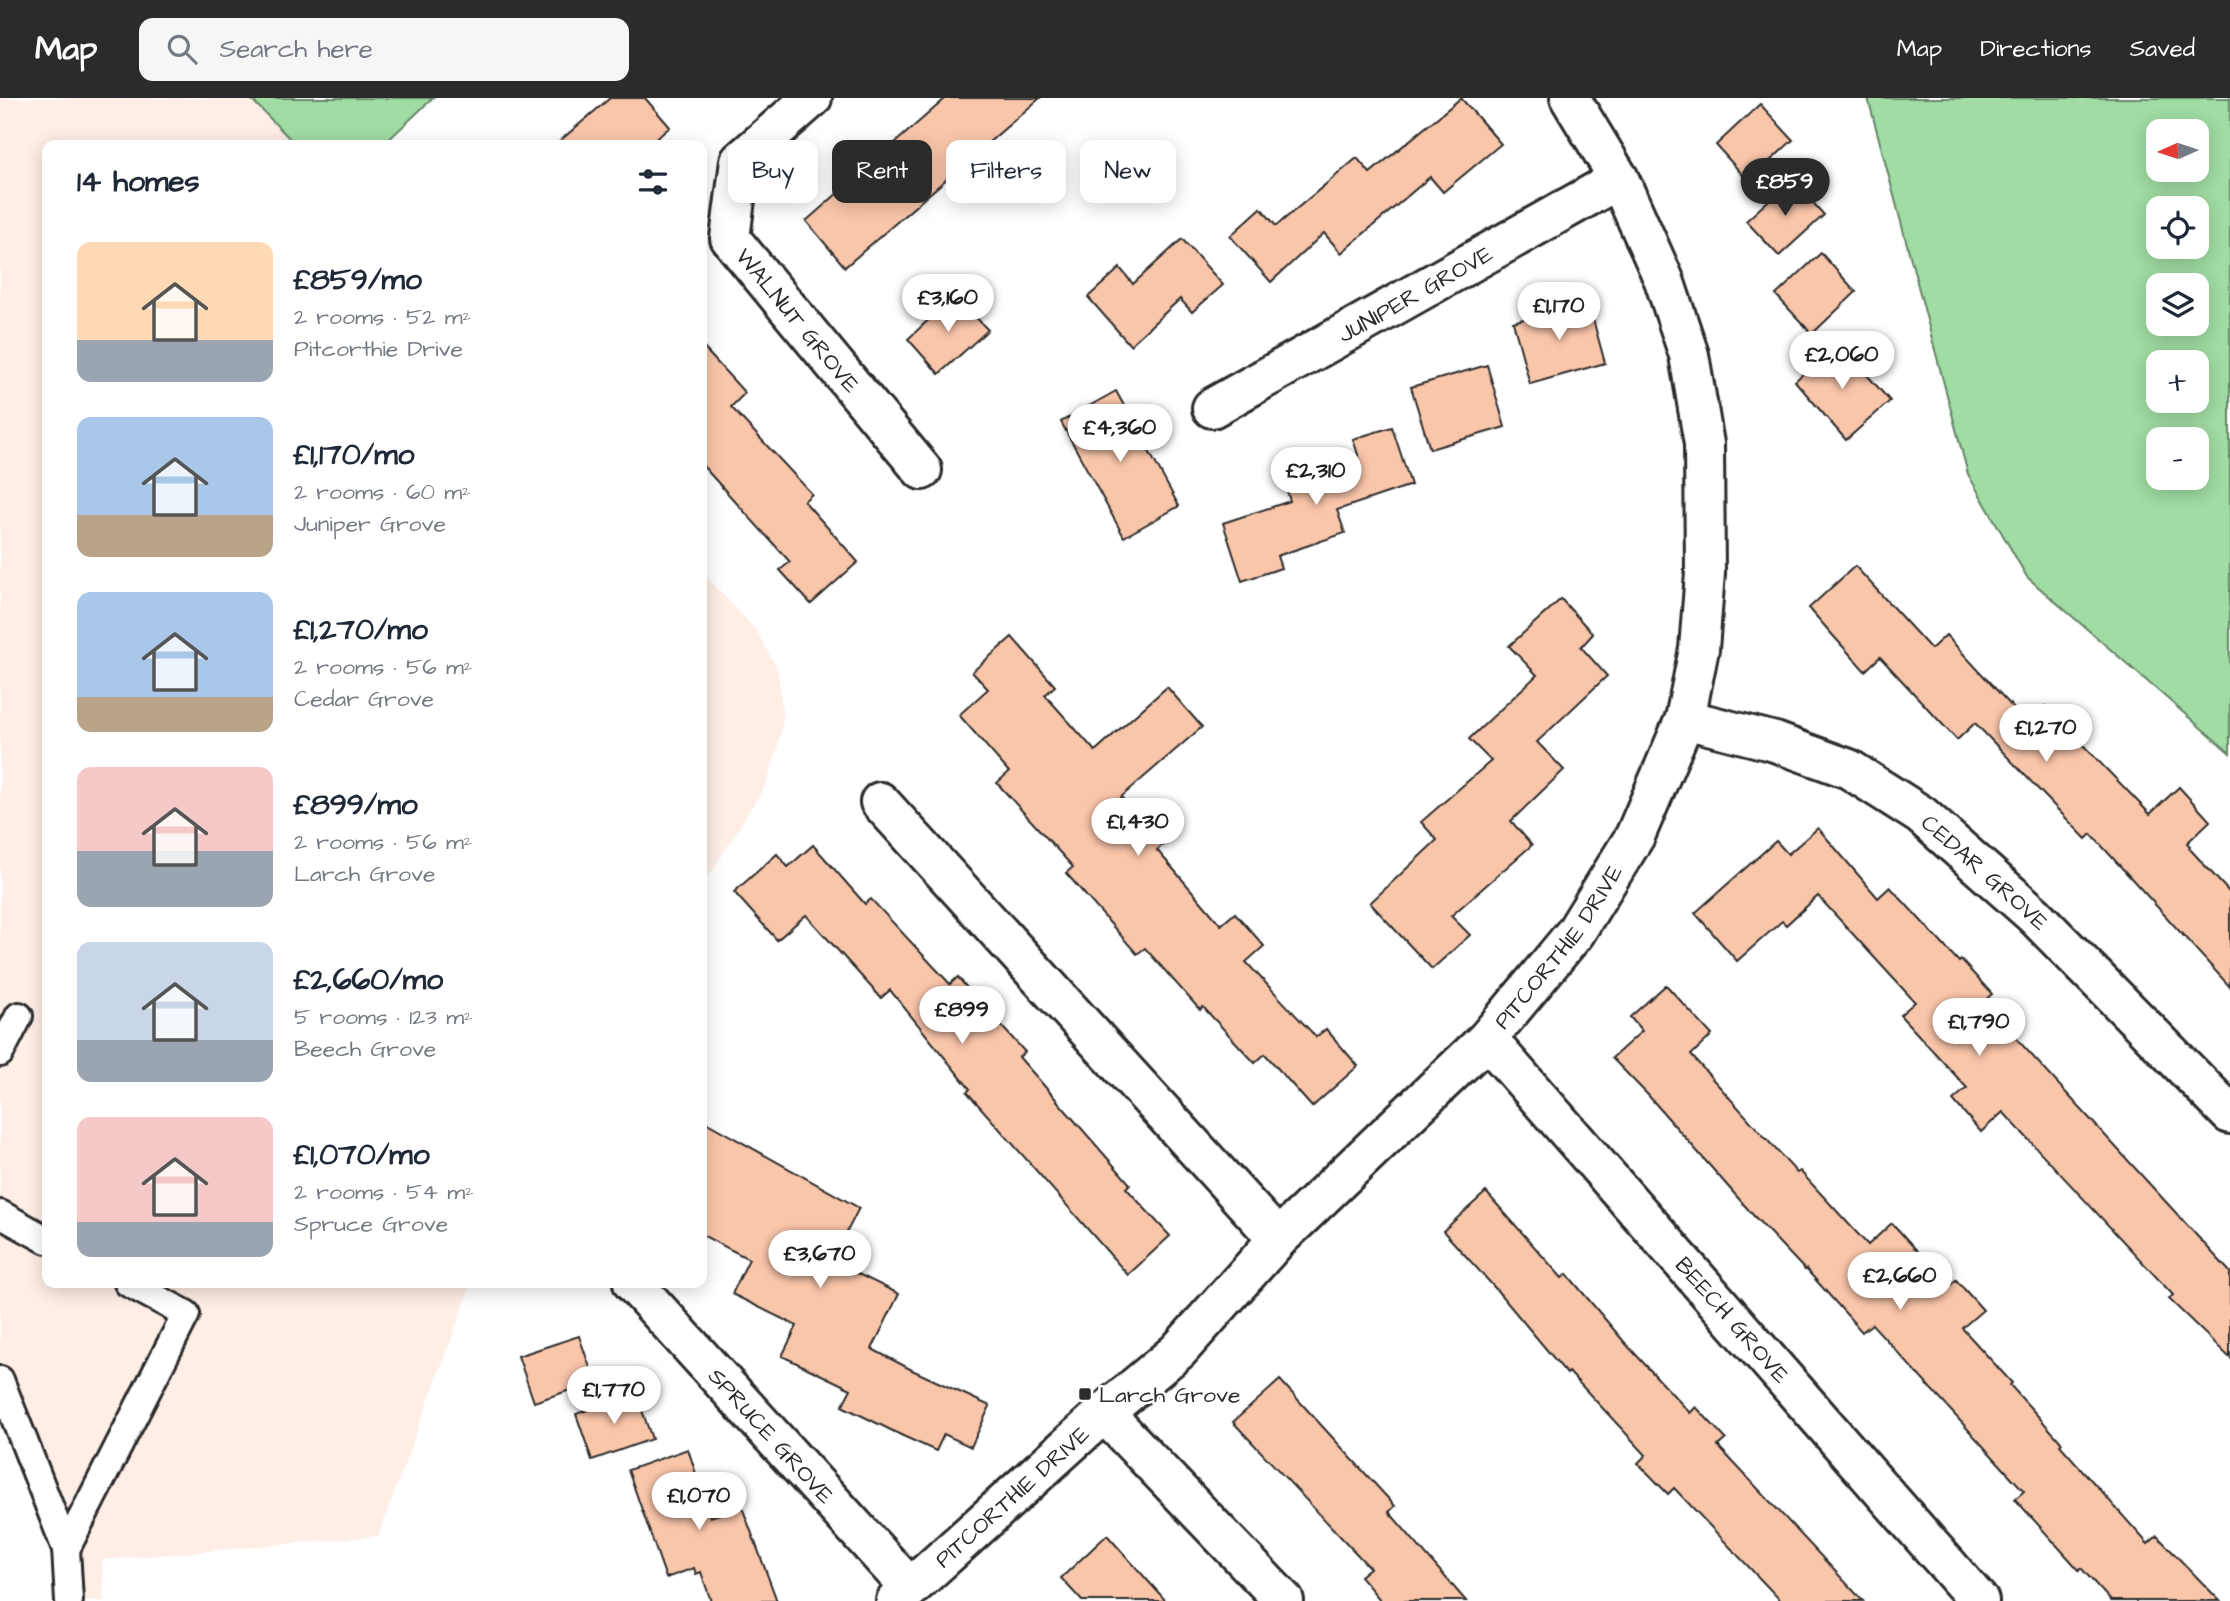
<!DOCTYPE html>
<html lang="en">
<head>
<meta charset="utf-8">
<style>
	body { margin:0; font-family:"Architects Daughter",sans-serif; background:#f6f6f7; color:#1f2937; height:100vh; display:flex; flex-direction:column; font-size:26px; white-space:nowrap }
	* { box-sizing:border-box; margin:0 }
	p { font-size:23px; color:#747a83 }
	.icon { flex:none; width:38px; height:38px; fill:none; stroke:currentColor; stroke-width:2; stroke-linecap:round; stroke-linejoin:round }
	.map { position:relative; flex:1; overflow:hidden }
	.side { position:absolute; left:42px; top:42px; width:665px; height:1148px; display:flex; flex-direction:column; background:#fff; border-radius:14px; box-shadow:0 4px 18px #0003 }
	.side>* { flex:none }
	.guide { position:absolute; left:728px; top:42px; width:665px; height:63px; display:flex; gap:14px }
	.needle { width:46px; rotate:267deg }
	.tools { position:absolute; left:2146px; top:21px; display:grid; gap:14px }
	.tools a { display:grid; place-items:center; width:63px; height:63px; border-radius:14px; background:#fff; box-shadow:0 4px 18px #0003; font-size:35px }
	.price { position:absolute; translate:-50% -60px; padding:0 16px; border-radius:24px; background:#fff; color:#222; font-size:23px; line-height:46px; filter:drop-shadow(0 2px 4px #0008) }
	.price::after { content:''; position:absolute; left:50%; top:42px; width:21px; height:16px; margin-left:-10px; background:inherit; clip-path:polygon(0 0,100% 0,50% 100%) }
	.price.on { background:#2b2b2b; color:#fff }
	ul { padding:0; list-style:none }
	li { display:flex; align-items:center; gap:21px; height:175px; padding:0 35px }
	li span { display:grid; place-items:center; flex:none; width:196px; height:140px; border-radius:14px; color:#555 }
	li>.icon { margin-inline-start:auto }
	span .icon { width:84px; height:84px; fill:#fffc; stroke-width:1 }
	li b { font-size:30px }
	h2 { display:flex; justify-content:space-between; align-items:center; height:84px; padding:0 35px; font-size:30px }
	.chip { padding:0 24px; border-radius:14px; background:#fff; box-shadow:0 4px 18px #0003; font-size:24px; line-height:63px }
	.chip.on { background:#2b2b2b; color:#fff }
	header { display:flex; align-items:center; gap:42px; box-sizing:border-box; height:98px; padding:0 35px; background:#2b2b2b; color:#fff }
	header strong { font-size:33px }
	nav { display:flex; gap:38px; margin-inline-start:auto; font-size:24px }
	.search { width:490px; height:63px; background:#f6f6f7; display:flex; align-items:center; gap:18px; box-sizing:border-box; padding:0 24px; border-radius:14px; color:#747a83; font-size:26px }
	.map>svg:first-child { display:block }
	.built { fill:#feeee6 }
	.green { fill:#a0dca3; stroke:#668467; stroke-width:2; fill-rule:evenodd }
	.building { fill:#fac6aa; stroke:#2b2b2b; stroke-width:2 }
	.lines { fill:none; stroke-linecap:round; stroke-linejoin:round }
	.lane-casing { stroke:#2b2b2b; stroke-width:32 }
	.street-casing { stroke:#2b2b2b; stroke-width:44 }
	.lane { stroke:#fff; stroke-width:26 }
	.street { stroke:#fff; stroke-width:38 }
	.poi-dot { fill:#2b2b2b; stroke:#fff; stroke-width:2.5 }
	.labels { text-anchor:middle; stroke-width:5; stroke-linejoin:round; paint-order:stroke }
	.street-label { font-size:23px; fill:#2b2b2b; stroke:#fff }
	.poi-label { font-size:23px; fill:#2b2b2b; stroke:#fff; text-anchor:start }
</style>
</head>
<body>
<header>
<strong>Map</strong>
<div class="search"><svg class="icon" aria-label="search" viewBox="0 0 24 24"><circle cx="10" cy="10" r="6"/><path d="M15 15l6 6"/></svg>Search here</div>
<nav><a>Map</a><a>Directions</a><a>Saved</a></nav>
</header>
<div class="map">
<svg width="2230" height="1503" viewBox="0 0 2230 1503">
	<rect width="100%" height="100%" fill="#fff"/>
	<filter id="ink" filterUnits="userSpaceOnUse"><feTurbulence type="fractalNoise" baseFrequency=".0143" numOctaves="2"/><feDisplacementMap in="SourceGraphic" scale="14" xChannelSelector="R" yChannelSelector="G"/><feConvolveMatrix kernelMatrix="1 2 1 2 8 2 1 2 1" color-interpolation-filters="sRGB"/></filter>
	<g filter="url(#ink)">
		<g class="built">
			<path d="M0,0h250l46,47h-249v1138h425l-94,253 -276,24 2,41h-41l-3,-49 -60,-134z"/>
			<path d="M702,474l53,57 23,41 5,48 -5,29 -12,37 -53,86 -11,12z"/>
		</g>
		<g class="green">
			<path d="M250,0h183l-50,47h-87z"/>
			<path d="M1868,0h362v655l-203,-176 -59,-103zM2158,33h38v39h-38zM2158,110h38v39h-38zM2158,187h38v39h-38zM2158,264h38v39h-38zM2158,341h38v39h-38z"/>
		</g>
		<g class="building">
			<path d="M610,0h35l25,29 -21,18h-94z"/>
			<path d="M946,0h94l-195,169 -39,-46z"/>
			<path d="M1461,0l40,46 -58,48 -13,-15 -89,76 -17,-20 -53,49 -41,-46 31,-28 15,18 81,-68 13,15z"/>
			<path d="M1760,6l33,36 -45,41 -32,-36z"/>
			<path d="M1792,81l32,36 -45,41 -33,-35z"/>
			<path d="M1182,141l41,46 -31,27 -12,-13 -50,46 -42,-48 32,-29 13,16z"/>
			<path d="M1821,155l35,39 -44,42 -36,-39z"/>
			<path d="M955,197l33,35 -49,44 -31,-35z"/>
			<path d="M1588,203l17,62 -75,21 -17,-62z"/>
			<path d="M1838,244l52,59 -44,39 -51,-59z"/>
			<path d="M702,248l43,47 -14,14 81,87 -8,7 54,61 -47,42 -31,-34 10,-8 -88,-97z"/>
			<path d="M1487,267l18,62 -75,22 -19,-62z"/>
			<path d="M1116,293l63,115 -55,31 -63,-115z"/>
			<path d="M1392,329l19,58 -74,25 8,23 -68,23 4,12 -39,13 -19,-58 67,-22 -4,-13 75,-24 -8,-25z"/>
			<path d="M1855,468l76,83 15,-14 81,88 18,-17 105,108 29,-27 31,34 -23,22 3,3 -1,2 41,45v94l-139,-153 -5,5 -111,-116 -18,17 -77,-83 -15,14 -29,-32 -27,-31z"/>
			<path d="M1561,501l32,35 -12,13 26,29 -70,66 27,28 -53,51 21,24 -81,71 19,19 -38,34 -62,-66 67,-63 -16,-18 70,-61 -22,-22 68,-64 -28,-29z"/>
			<path d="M1012,539l43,49 -10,9 50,56 72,-64 35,40 -81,70 42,48 -6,5 64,75 14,-12 29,33 -18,16 70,75 10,-8 32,37 -46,41 -47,-53 -10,9 -52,-56 -3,3 -55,-62 -8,6 -71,-81 7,-6 -76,-84 12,-11 -50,-57 29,-26 -16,-17z"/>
			<path d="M1818,730l60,70 12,-11 69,75 2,-2 31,34 -9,8 247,270v86l-61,-59 4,-4 -170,-183 -22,20 -28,-32 14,-12 -67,-73 15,-13 -97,-106 -32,29 -4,-4 -45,40 -42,-48 81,-72 12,13z"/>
			<path d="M813,747l52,59 6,-5 79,85 8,-7 36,44 2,-1 29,32 -6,5 111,127 -4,4 44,48 -42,39 -161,-183 3,-3 -80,-99 -9,8 -75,-83 -29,25 -43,-48 43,-38 11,13z"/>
			<path d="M1666,887l46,50 -21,20 106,118 3,-2 68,74 24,-22 57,63 7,-6 27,30 -21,18 50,55 -2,2 52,58 -2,2 88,99 9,-8 63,65h-109l-30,-33 -2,2 -64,-71 9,-8 -152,-167 -10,8 -56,-63 -1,1 -52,-55 -106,-121 -35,-36 30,-27 -12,-14z"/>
			<path d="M702,1022l157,88 -27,53 67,33 -27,55 40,21 78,36 -19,41 -27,-13 -8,17 -33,-15 -61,-30 9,-17 -69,-33 15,-30 -65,-32 17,-35 -47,-24z"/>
			<path d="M1486,1094l76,86 5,-4 59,70 64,69 6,-6 30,32 -8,7 145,155h-82l-107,-113 -6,6 -30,-31 8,-8 -77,-83 -2,2 -72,-86 -52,-57z"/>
			<path d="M579,1238l16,46 -61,20 -16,-46z"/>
			<path d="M1280,1282l115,126 -6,6 77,89h-85l-21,-25 10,-8 -137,-146z"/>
			<path d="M636,1295l16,46 -60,21 -16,-46z"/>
			<path d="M688,1351l22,68 32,-10 35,94h-66l-10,-29 -5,2 -2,-6 -28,10 -38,-108z"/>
			<path d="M1107,1437l59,66h-84l-21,-23z"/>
		</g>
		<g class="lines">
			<defs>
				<g id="lane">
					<path d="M0,955l19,-37"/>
					<path d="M0,1116l47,26"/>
					<path d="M0,1282l66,169 3,52"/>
					<path d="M66,1451l120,-235 -58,-31"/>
				</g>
				<g id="street">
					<path id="s1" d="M812,0l-72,63 -10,77 192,232"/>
					<path id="s2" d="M1212,310l407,-229"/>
					<path id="s3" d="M1685,621l90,23 74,27 72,46 113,100 196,199"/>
					<path d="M880,704l398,437"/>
					<path id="s4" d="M1487,941l492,562"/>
					<path id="s5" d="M633,1185l277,305"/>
					<path d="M1104,1315l180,188"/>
					<path id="s6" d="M896,1503l208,-188 74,-62 100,-112 209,-200 88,-106 60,-97 50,-117 14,-70 6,-76 -1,-129 -15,-89 -25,-75 -45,-101 -49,-81"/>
				</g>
			</defs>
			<use href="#lane" class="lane-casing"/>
			<use href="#street" class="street-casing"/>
			<use href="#lane" class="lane"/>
			<use href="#street" class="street"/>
		</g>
	</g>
	<rect class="poi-dot" x="1078" y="1289" width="14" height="14" rx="3.5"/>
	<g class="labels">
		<g class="street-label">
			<text dy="8" stroke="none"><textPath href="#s2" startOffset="233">JUNIPER GROVE</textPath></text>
			<text dy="8" stroke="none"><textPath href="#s1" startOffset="280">WALNUT GROVE</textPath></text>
			<text dy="8" stroke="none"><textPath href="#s3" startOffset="343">CEDAR GROVE</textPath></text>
			<text dy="8" stroke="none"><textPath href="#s6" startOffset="933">PITCORTHIE DRIVE</textPath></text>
			<text dy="8" stroke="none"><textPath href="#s4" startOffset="373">BEECH GROVE</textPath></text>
			<text dy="8" stroke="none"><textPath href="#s5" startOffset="206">SPRUCE GROVE</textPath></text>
			<text dy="8" stroke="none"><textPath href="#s6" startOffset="156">PITCORTHIE DRIVE</textPath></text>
		</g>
		<g class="poi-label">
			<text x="1099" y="1304">Larch Grove</text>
		</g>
	</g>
</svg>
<div class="tools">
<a><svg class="needle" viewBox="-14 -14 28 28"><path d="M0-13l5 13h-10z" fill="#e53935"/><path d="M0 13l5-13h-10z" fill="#747a83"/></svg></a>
<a><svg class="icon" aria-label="locate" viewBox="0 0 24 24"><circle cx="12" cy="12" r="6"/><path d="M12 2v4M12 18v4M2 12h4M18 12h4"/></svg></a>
<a><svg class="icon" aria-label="layers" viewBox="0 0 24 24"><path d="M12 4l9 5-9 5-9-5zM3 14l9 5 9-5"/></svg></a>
<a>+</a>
<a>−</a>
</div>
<b class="price on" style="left:1785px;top:120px">£859</b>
<b class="price" style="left:948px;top:236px">£3,160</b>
<b class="price" style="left:1559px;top:244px">£1,170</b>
<b class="price" style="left:1842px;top:293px">£2,060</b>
<b class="price" style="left:1120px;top:366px">£4,360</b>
<b class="price" style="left:1316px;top:409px">£2,310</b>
<b class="price" style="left:2046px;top:666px">£1,270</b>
<b class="price" style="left:1138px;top:760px">£1,430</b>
<b class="price" style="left:962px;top:948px">£899</b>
<b class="price" style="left:1979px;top:960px">£1,790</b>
<b class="price" style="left:820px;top:1192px">£3,670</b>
<b class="price" style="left:1900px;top:1214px">£2,660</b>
<b class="price" style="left:614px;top:1328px">£1,770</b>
<b class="price" style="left:699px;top:1434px">£1,070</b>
<div class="guide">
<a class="chip">Buy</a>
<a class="chip on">Rent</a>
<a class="chip">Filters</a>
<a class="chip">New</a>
</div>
<section class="side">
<h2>14 homes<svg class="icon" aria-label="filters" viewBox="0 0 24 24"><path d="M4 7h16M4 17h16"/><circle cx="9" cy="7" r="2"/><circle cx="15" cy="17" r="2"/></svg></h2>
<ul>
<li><span style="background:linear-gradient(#ffd9b3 70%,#9aa5b1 0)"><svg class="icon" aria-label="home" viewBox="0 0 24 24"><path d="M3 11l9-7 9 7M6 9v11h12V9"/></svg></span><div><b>£859/mo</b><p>2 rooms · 52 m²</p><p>Pitcorthie Drive</p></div></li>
<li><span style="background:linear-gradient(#a9c7e8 70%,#b9a48a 0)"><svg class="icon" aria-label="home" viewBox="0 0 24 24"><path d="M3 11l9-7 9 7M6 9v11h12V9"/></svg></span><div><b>£1,170/mo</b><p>2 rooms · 60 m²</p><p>Juniper Grove</p></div></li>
<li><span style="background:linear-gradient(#a9c7e8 75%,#b9a48a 0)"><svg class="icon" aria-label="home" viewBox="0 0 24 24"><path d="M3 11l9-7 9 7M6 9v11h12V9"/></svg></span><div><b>£1,270/mo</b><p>2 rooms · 56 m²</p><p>Cedar Grove</p></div></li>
<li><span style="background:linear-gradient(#f6c9c9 60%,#9aa5b1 0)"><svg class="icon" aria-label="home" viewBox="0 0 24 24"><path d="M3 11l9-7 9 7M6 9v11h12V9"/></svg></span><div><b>£899/mo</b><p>2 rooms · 56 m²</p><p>Larch Grove</p></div></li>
<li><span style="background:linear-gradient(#c9d6e8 70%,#9aa5b1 0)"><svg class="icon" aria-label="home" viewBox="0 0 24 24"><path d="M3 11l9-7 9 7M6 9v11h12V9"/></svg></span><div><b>£2,660/mo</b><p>5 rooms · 123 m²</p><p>Beech Grove</p></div></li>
<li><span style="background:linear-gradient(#f6c9c9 75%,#9aa5b1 0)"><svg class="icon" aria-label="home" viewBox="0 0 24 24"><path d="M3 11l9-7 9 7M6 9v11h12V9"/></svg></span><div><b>£1,070/mo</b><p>2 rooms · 54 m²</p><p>Spruce Grove</p></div></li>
</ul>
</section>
</div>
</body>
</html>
